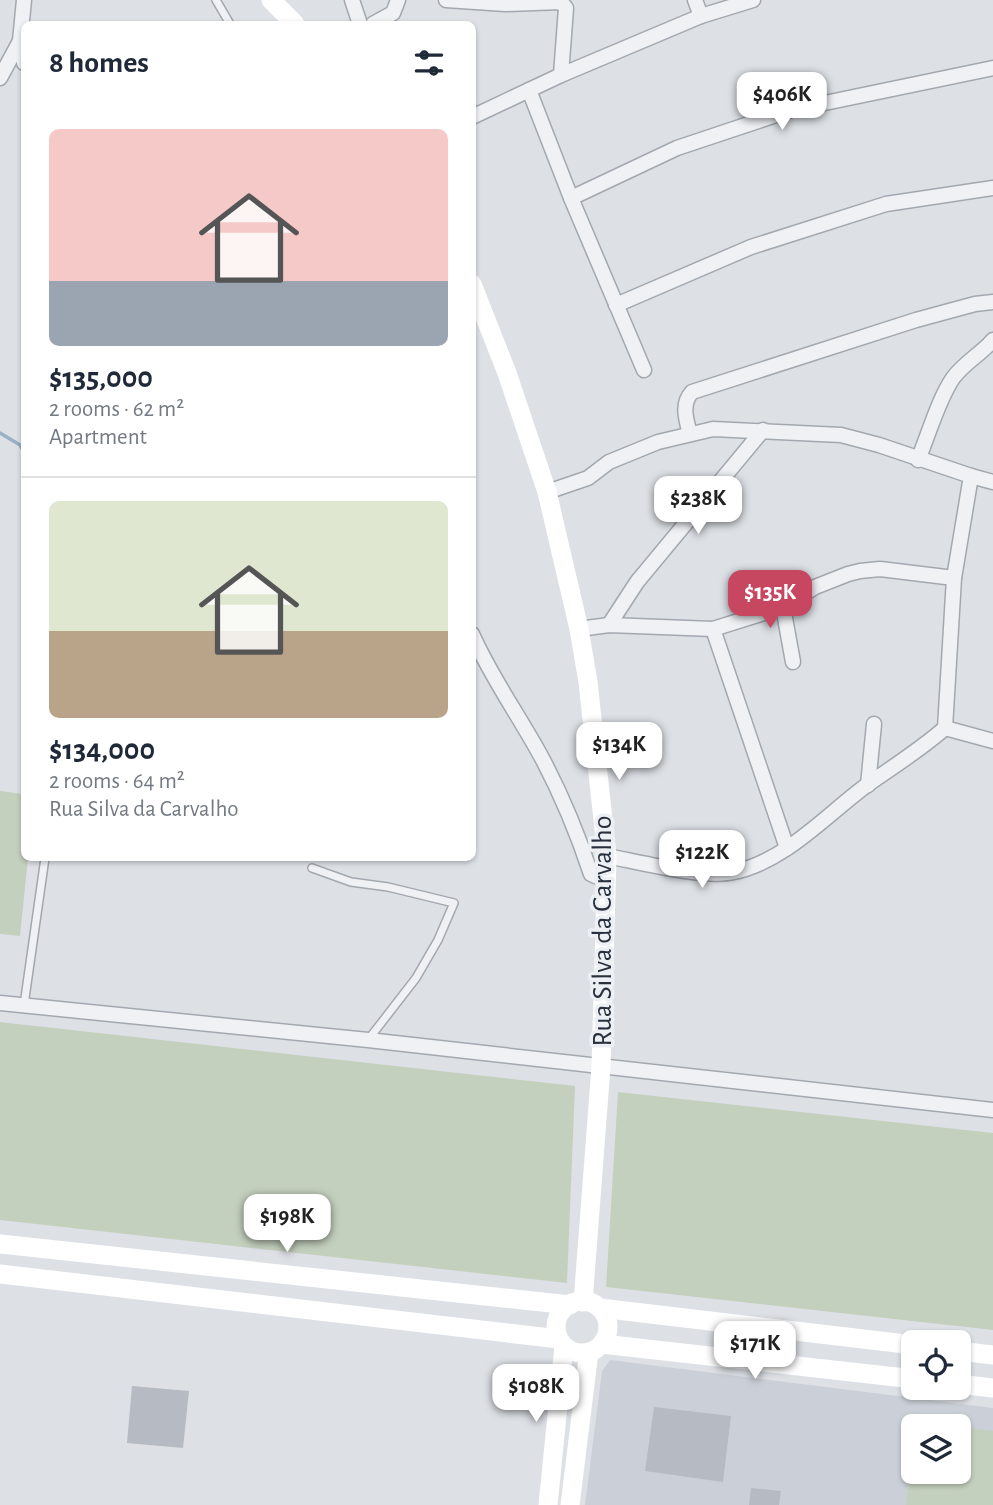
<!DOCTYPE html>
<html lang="en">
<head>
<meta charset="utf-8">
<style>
	body { margin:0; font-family:"Alegreya Sans",sans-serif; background:#f6f6f7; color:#1f2937; height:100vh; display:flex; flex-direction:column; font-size:26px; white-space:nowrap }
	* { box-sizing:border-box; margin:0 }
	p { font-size:23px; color:#747a83 }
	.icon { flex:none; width:38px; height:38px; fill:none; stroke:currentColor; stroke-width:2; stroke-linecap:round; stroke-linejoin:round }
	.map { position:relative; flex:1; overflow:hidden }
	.panel { position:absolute; left:21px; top:21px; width:455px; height:840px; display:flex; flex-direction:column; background:#fff; border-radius:10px; box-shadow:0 2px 5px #0004 }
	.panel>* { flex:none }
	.buttons { position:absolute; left:901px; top:1330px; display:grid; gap:14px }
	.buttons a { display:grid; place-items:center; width:70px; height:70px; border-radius:10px; background:#fff; box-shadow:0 2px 5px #0004; font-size:35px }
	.price { position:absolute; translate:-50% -60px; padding:0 16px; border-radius:14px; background:#fff; color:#222; font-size:23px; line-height:46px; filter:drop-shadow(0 2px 4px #0008) }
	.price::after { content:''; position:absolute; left:50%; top:42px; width:21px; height:16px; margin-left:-10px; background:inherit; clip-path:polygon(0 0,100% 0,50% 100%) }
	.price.on { background:#c6475f; color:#fff }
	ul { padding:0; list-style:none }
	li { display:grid; align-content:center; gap:14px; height:371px; padding:0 28px }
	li+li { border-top:2px solid #e0e1e3 }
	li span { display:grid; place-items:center; height:217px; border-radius:10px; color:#555 }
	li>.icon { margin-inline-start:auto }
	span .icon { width:126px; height:126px; fill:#fffc; stroke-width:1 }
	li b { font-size:30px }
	h2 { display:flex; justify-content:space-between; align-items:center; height:84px; padding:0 28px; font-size:30px }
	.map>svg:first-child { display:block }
	.built { fill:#cbd0d8; fill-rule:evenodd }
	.green { fill:#c4d0be }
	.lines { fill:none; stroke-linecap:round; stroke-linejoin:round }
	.stream { stroke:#99b0c5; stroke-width:3.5 }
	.building { fill:#b5bac3 }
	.lane-casing { stroke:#a3a8b0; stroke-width:10 }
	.street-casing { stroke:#a3a8b0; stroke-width:17 }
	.lane { stroke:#eff1f5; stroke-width:7 }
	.street { stroke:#eff1f5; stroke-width:14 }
	.secondary { stroke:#fff; stroke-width:19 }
	.labels { text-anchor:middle; stroke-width:7; stroke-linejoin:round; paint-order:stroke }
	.street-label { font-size:28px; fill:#27303c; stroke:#ecf0f4 }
</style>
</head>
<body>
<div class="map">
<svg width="993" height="1505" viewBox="0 0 993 1505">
	<rect width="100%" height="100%" fill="#dde1e6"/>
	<path class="built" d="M610,1360l383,48v97h-408l17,-134zM914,1426h45v46h-45z"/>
	<g class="green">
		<path d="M0,791l24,3v64h4l-8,78 -20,-2z"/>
		<path d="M0,1022l575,64 -8,197 -567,-63z"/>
		<path d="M618,1092l375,41v197l-387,-43z"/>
		<path d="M959,1427l34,4v74h-87l7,-61 1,28h45z"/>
	</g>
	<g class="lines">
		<path class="stream" d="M0,433l20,12 4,7"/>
	</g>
	<g class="building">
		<path d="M132,1386l57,5 -6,57 -56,-5z"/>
		<path d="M654,1407l77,9 -8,66 -78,-11z"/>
		<path d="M751,1488l30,3 -2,14h-30z"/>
	</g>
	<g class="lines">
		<defs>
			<g id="lane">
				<path d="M216,0l14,24"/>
				<path d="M312,868l39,14 37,5 66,16 -16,37 -22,38 -48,62"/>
				<path d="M24,1005l21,-147"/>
			</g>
			<g id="street">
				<path d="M24,0l-4,41 4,22"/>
				<path d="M352,0l8,24"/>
				<path d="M446,0l59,4 56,-2 5,6 -5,67"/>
				<path d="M695,0l6,16"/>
				<path d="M373,24l20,-11 5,-13"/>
				<path d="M0,78l20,-37"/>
				<path d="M529,90l42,108 73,172"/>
				<path d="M472,117l89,-42 140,-59 52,-16"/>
				<path d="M571,198l106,-50 114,-38 202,-42"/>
				<path d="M616,305l135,-58 135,-43 107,-16"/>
				<path d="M690,434c-4,-15 -9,-30 2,-42l224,-72 59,-16 18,-2"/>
				<path d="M918,460c10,-24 21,-62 35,-82 11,-15 28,-24 40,-38"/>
				<path d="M971,476l22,6"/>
				<path d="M547,492l41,-14 21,-16 49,-20 55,-13 128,6 38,10 92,31 -17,102 -9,150c-25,22 -51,38 -78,57 -41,30 -81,76 -133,87 -29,7 -95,-10 -127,-16"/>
				<path d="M783,607l10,55"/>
				<path d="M609,625l28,-43 126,-152"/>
				<path d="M579,629l30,-4 104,4 70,-22 32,-20 33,-13 12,-3 20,-2 74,9"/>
				<path d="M713,629l74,219"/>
				<path d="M472,634c20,45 48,83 71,126 19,36 35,75 48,114l4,2 11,1"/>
				<path d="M945,728l48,13"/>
				<path d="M868,785l6,-61"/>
				<path d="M0,1003l368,37 625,70"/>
			</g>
		</defs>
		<use href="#lane" class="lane-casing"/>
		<use href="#street" class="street-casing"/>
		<use href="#lane" class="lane"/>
		<use href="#street" class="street"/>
		<g class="secondary">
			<path d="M271,0l24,24"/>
			<path d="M472,284l35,89 40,119 32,137 9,53 19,174 -6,211 -18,235"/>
			<path d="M0,1244l570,61"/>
			<path d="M0,1274l559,65"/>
			<circle cx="582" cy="1327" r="26"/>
			<path d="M600,1308l314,37"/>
			<path d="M602,1344l312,35"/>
			<path d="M959,1351l34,4"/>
			<path d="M959,1384l34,4"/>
			<path d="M548,1505l16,-159"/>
			<path d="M570,1505l19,-153"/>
		</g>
	</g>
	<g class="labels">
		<g class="street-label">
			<text transform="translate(601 931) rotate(-90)" y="10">Rua Silva da Carvalho</text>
		</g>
	</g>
</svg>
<div class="buttons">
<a><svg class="icon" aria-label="locate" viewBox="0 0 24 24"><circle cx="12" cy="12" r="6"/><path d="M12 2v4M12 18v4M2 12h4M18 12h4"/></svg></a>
<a><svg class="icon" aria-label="layers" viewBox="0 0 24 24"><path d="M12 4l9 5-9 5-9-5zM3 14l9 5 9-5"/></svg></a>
</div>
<b class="price" style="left:782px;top:132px">$406K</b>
<b class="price" style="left:698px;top:536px">$238K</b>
<b class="price on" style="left:770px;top:630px">$135K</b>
<b class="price" style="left:619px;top:782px">$134K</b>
<b class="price" style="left:702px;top:890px">$122K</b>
<b class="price" style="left:287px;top:1254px">$198K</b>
<b class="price" style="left:755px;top:1381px">$171K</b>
<b class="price" style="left:536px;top:1424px">$108K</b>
<section class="panel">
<h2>8 homes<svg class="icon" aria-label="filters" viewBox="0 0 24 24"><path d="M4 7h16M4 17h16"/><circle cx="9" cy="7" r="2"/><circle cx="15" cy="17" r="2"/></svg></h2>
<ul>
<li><span style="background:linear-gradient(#f6c9c9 70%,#9aa5b1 0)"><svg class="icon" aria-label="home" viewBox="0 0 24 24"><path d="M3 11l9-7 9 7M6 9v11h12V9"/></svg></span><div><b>$135,000</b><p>2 rooms · 62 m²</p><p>Apartment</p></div></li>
<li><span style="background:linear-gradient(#dfe7d0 60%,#b9a48a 0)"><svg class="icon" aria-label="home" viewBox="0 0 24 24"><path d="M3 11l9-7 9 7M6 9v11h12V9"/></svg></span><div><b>$134,000</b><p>2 rooms · 64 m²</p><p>Rua Silva da Carvalho</p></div></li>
</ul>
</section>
</div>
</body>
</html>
